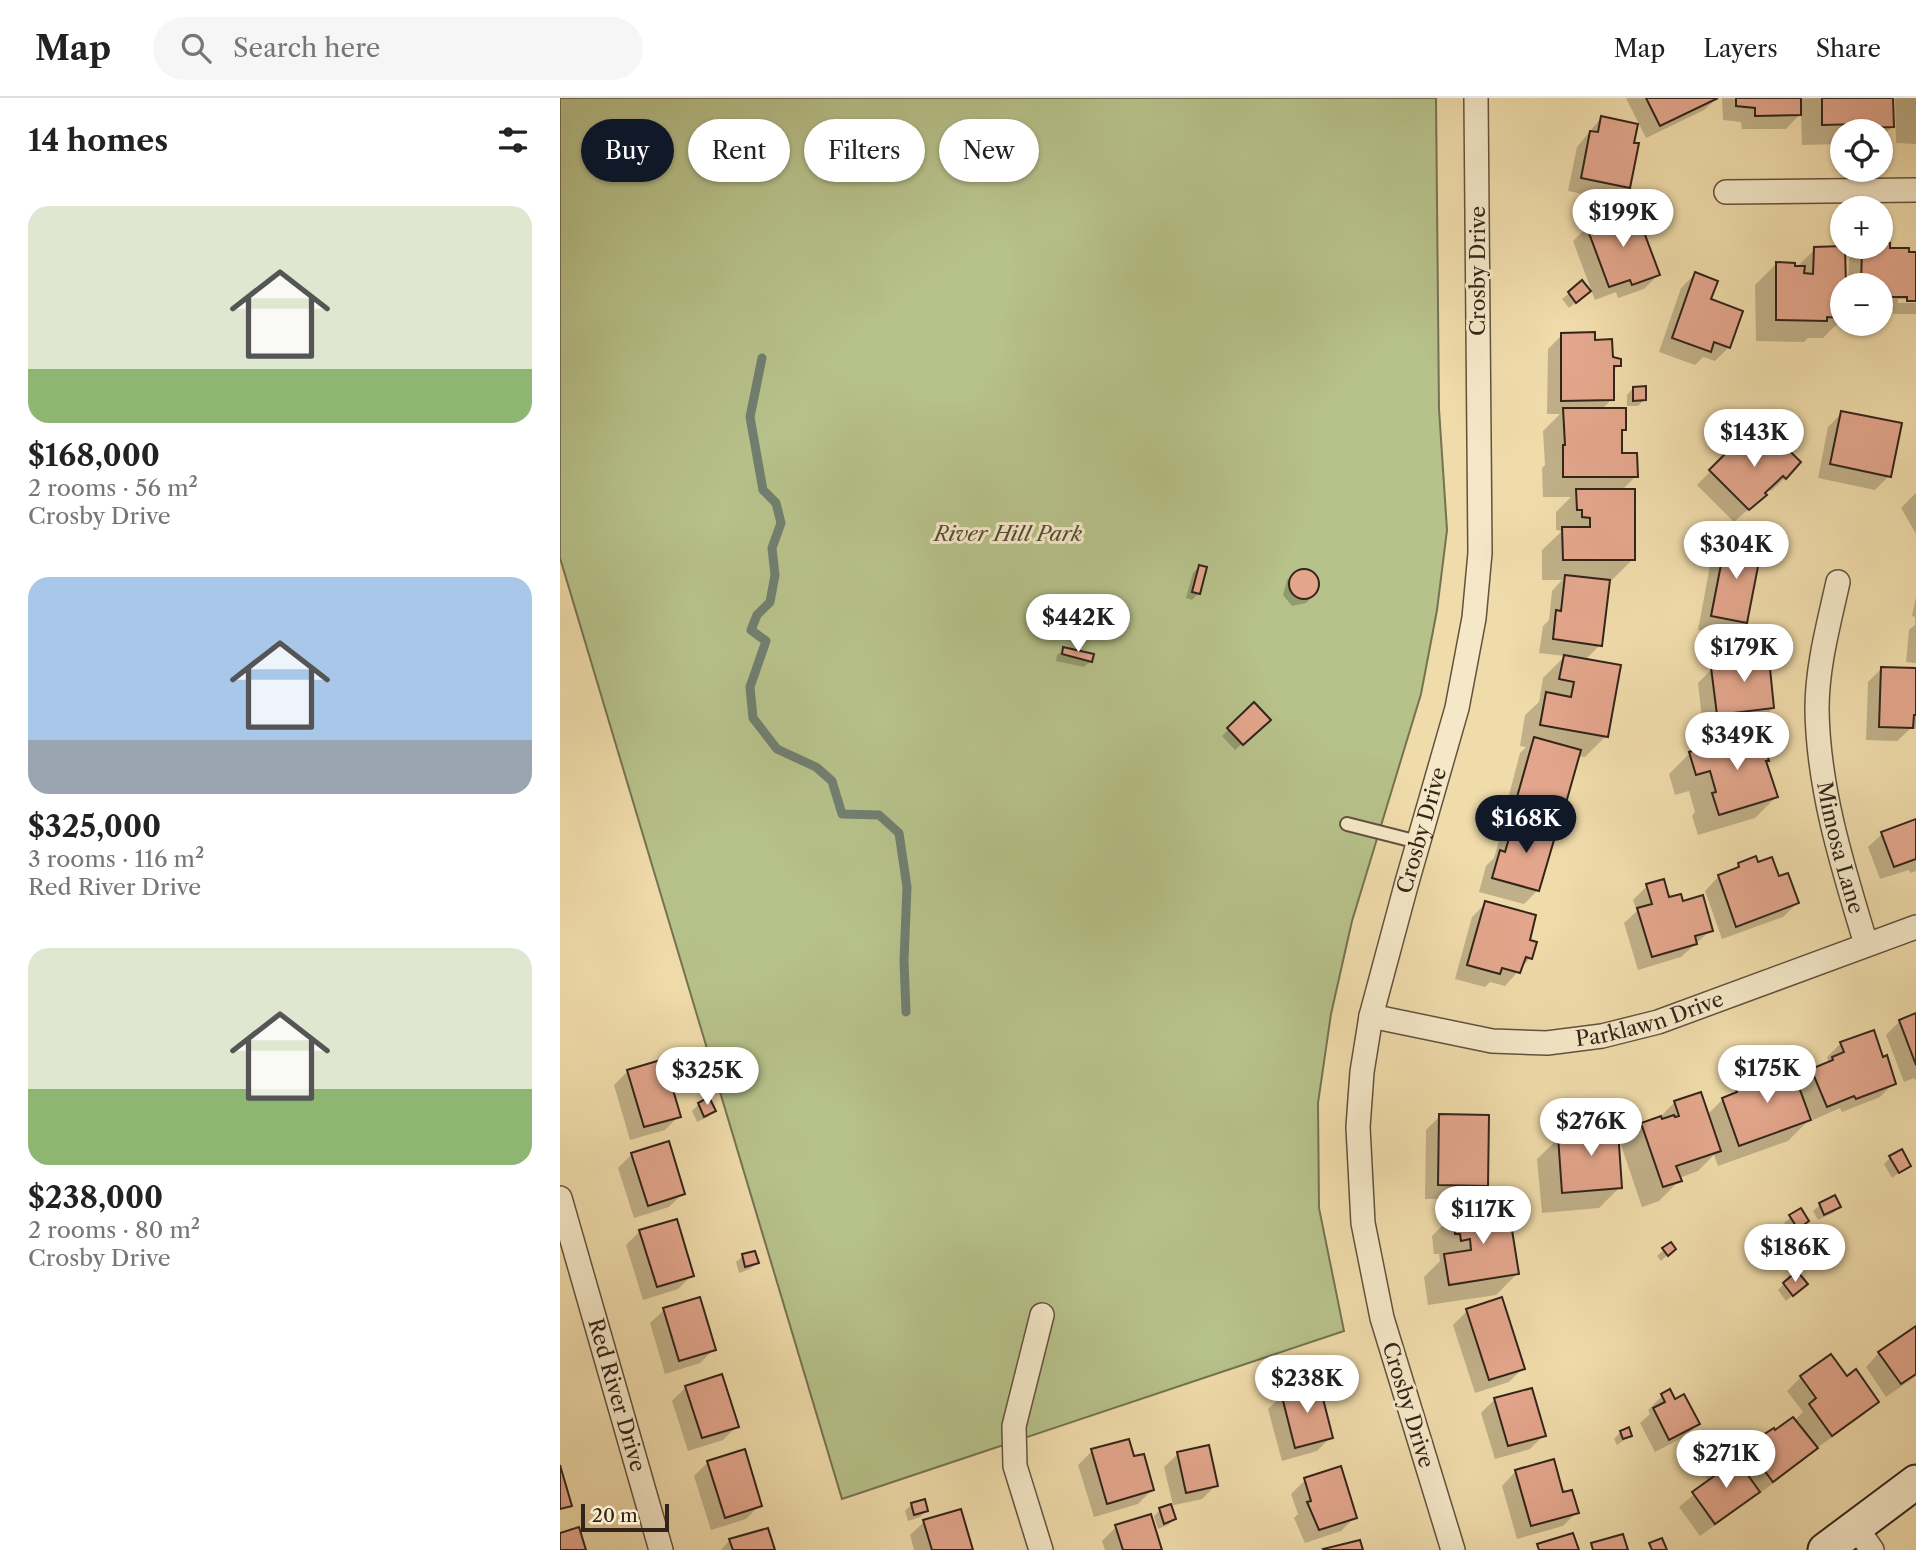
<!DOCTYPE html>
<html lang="en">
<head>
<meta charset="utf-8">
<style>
	body { margin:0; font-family:"Libre Caslon Text",serif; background:#f6f6f6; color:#222; height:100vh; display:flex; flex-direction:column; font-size:26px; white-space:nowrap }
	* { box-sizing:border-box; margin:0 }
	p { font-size:23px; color:#767676 }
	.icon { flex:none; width:38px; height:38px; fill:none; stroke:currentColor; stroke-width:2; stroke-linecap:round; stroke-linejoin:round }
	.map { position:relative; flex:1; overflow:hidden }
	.drawer { display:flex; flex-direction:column; background:#fff; width:560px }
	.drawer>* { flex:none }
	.banner { position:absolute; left:21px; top:21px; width:665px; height:63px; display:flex; gap:14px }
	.tools { position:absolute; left:1270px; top:21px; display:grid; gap:14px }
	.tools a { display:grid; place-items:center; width:63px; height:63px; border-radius:50%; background:#fff; box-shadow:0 2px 5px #0004; font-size:35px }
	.scale { position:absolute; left:21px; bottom:18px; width:88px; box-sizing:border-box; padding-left:7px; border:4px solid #33241a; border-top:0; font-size:19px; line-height:24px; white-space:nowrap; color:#33241a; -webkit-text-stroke:5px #f5e8c8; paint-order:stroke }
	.price { position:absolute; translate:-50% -60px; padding:0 16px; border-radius:24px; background:#fff; color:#222; font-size:23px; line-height:46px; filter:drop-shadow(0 2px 4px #0008) }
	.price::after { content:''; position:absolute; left:50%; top:42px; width:21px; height:16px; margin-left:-10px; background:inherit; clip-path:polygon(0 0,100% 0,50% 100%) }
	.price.current { background:#111827; color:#fff }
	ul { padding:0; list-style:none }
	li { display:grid; align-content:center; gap:14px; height:371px; padding:0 28px }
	li span { display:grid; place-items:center; height:217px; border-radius:21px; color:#555 }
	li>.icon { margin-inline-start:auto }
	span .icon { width:126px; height:126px; fill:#fffc; stroke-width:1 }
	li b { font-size:30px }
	h2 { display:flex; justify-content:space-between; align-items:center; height:84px; padding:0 28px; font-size:30px }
	.pill { padding:0 24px; border-radius:32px; background:#fff; box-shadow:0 2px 5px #0004; font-size:24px; line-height:63px }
	.pill.current { background:#111827; color:#fff }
	header { display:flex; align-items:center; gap:42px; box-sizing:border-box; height:98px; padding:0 35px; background:#fff; border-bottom:2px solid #e0e0e0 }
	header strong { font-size:33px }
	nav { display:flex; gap:38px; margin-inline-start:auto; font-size:24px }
	.search { width:490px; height:63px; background:#f6f6f6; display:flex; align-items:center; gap:18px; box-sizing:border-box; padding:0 24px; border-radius:38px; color:#767676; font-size:26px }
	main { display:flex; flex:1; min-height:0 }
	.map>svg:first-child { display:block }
	.green { fill:#b7c18a; stroke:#757252; stroke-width:2 }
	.shadow { fill:#0003 }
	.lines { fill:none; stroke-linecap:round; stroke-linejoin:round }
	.stream { stroke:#717f70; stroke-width:9 }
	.building { fill:#e3a68c; stroke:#33241a; stroke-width:2 }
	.lane-casing { stroke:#62523e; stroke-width:16 }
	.street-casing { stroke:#62523e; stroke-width:26 }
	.secondary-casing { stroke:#33241a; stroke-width:37 }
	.lane { stroke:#f5e8c8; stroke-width:12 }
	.street { stroke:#f5e8c8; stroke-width:23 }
	.secondary { stroke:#f5e8c8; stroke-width:33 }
	.labels { text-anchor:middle; stroke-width:6; stroke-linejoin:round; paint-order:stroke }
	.street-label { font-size:21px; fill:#33241a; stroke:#f5e8c8 }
	.park-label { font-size:21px; font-style:italic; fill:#544b36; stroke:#f5e8c8 }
</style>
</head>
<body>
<header>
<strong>Map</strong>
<div class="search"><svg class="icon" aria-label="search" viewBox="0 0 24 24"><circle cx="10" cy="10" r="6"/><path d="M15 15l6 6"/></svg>Search here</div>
<nav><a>Map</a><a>Layers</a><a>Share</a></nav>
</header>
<main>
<section class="drawer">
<h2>14 homes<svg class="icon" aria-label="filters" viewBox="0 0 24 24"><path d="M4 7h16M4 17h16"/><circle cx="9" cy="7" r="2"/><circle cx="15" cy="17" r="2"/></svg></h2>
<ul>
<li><span style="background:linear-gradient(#dfe7d0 75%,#8fb573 0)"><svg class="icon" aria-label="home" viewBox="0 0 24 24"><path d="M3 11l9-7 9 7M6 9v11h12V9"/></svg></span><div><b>$168,000</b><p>2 rooms · 56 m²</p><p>Crosby Drive</p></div></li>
<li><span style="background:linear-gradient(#a9c7e8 75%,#9aa5b1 0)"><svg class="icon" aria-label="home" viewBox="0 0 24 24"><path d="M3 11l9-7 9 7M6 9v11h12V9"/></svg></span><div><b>$325,000</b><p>3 rooms · 116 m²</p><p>Red River Drive</p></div></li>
<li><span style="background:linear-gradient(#dfe7d0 65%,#8fb573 0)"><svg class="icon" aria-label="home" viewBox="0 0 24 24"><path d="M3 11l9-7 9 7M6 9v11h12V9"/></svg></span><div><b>$238,000</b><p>2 rooms · 80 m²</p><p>Crosby Drive</p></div></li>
</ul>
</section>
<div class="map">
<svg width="1356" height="1452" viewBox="0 0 1356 1452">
	<rect width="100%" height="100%" fill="#f0dbaa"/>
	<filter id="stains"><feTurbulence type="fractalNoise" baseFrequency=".00286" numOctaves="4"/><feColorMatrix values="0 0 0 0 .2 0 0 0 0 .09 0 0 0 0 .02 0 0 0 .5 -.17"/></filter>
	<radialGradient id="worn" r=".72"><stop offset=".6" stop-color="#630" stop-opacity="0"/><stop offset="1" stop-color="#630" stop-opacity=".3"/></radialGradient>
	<path class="green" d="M0,0h876l3,311 8,121 -10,80 -16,84 -69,227 -21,93 -13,89 1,105 25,123 -502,168 -282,-941z"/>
	<g class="shadow">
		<path d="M1066,0h91l-13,12 -58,28z"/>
		<path d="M1162,0h169l1,29 -11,10v-6h-38v18h-2v-5l-39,1 -1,-32 -15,16h-44l-1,-7 -18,-2z"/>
		<path d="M1335,0h21v46l-20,-1z"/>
		<path d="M1041,20l28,69 -14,14 -47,-10 9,-44z"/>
		<path d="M1027,129l71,48 -14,14 -26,9 -2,-6 -21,8 -22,-59z"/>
		<path d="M1300,149h21l35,6v46h-18v4h18v11h-23v-4h-12v-25h-33l1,-26z"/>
		<path d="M1283,150v70l-20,20h-15l-4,4 -48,-1 -1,-56 21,-21 20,4 19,-19z"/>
		<path d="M1135,176l14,27 20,46 -14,14 -12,-4 -8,8 -36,-13 22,-64z"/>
		<path d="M1022,185v14l-13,11 -7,-9z"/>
		<path d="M1002,237l31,6 26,24 -7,7v27l-11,11 24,20 -5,4v21l16,21 -15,15 12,68 -21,21h-4l-8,65 -15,15 21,76 -21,21 -8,-1 -16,60 -13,13 -10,61 -14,14 -45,-12 7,-26 8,-8 7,-25 13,-12 -11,-3 17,-65 6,-6 -6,-1 5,-31 14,-13 4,-24 22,-22 -26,-3 4,-27 6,-6 3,-29 10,-11h-20v-30l20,-19 -6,-1v-18l15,-15h-28l-1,-29 3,-3 -2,-34 17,-17h-13l1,-65z"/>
		<path d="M1073,290l12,11 -7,7h-11v-11z"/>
		<path d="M1282,315l47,63 -14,14 -57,-12 10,-51z"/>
		<path d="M1184,339l41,41 -14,13 -3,-3 -6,5 2,2 -30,27 -37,-37z"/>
		<path d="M1356,395v41l-15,-26z"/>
		<path d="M1166,443l19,81 -13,14 -34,-6 14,-75z"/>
		<path d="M639,469v26l-7,7 -6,-2 7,-25z"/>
		<path d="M749,473l10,11 -6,14 -7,7 -14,3 -9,-11 4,-15 7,-6z"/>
		<path d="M1356,499v66l-10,-1 3,-32 6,-5v-8l-3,-1z"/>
		<path d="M504,551l27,12 -7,6 -28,-6 1,-6z"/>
		<path d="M1176,557l37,53 -14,14 -56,6 -5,-45 14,-14 11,-1z"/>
		<path d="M1322,570l34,2v59h-6l-13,12 -31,-1 2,-58z"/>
		<path d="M694,606l8,22 -27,24 -13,-14z"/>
		<path d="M1130,655l77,7 -3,3 12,34 -21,21 -57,17 -6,-19 3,-4 -6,-21 -14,4 -6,-21z"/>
		<path d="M1356,723v50l-6,2 -1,-3 -29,9 -12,-32 14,-13z"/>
		<path d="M1179,766h18l21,14 19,25 -14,14 -61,22 -17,-48 13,-14 12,-4z"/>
		<path d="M1087,788l21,13 14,4 29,27 -30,27 -43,13 -14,-47 13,-12 -4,-11z"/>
		<path d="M926,805l42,38 2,17 -25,28 -15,-4 -5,5 -30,-8 17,-62z"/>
		<path d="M1356,917v65l-2,-2 -10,4 -18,-47 14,-14z"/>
		<path d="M1313,935l9,26 12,24 -14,14 -38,15 -2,-4 -27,12 -4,-9 -3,1 3,8 -21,21 -70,25 -4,-11 -16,16 -19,7 1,2 -21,21 -17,6 -21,-62 21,-21 16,-5 17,-17 32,13 16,-16 20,-11 16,-15 38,13 15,-15 17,-8 -2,-6 13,-13z"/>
		<path d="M68,973l51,45 -14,14 -35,10 -16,-55z"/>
		<path d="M149,1002l5,11 -6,6 -11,5 -5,-11 7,-7z"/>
		<path d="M880,1018l46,69 -14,14h-47l1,-69z"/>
		<path d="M1027,1022l33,67 -21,21 -57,5 -5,-54 22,-21 11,-1z"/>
		<path d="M72,1056l51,39 -14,14 -35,11 -16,-50z"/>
		<path d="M1331,1059l18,8 -17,13 -8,-14z"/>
		<path d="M1275,1100l4,9 -6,6 -15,7 -5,-9 7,-6z"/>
		<path d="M1240,1112l1,17 -10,7 -7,-11z"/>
		<path d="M893,1117l64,59 -21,21 -68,10 -4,-28 16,-16 -1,-7h-5l-2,-18z"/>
		<path d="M80,1133l52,44 -14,14 -35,11 -17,-55z"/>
		<path d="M1114,1151l-13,12 -4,-5 7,-6z"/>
		<path d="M183,1158l14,7 -7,6 -11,4 -3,-11z"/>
		<path d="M1224,1186l15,6 -13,11 -8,-11z"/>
		<path d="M104,1212l50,39 -14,14 -35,11 -15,-51z"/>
		<path d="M907,1213l56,57 -14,14 -34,11 -22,-68z"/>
		<path d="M1356,1230v48l-30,21 -20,-30 13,-14z"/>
		<path d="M1241,1279l45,2 31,22 -14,14 -46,33 -1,-1 -15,15 -42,32 -2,-2 -14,13 -43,31 -21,-29 30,-25 -4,-6 14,-14 14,3 4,-1 27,-27 30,-16 9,-9 -16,-21z"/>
		<path d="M126,1289l51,39 -14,14 -35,11 -16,-50z"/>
		<path d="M722,1297l49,42 -14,14 -35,10 -14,-52z"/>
		<path d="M1102,1298l12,5 24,22 -14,14 -29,15 -15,-29 10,-9 -2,-4z"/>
		<path d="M935,1301l49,36 -14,14 -35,10 -14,-46z"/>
		<path d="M1061,1334l9,4 -13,9 -3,-6z"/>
		<path d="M532,1353l41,7 19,32 -14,14 -44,13 -16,-52z"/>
		<path d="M618,1356l38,31 -14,14 -32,7 4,13 -6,6 -10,4 -4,-13 6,-6 13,-5 -9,-38z"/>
		<path d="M993,1363l9,33 15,18 -14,14 -46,13 -15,-53 13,-14z"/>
		<path d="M148,1364l52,43 -14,14 -35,11 -17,-54z"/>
		<path d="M745,1382l50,37 -14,14 -36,12 -11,-25 4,-4 -7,-20z"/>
		<path d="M352,1406l14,7 -6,6 -12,4 -3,-10z"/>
		<path d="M589,1418l11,34h-55l-3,-9 14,-14z"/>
		<path d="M364,1424l47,28h-57l-4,-15z"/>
		<path d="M170,1442l43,10h-52z"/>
	</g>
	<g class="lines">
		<path class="stream" d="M202,260l-12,59 13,73 13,13 5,20 -9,25 3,27 -5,27 -13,13 -6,15 15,11 -16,46 3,31 24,31 39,18 16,14 10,33 37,1 20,18 8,54 -3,74 2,51"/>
	</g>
	<g class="building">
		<path d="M1086,0h72l-58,28z"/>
		<path d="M1176,0h65v17l-46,1v-8l-19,-2z"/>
		<path d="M1262,0h71l1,29 -33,1v-4l-39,1z"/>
		<path d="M1041,18l37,8 -4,19h5l-9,45 -49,-10 9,-47 8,1z"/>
		<path d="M1075,110l25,67 -28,10 -2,-5 -21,7 -23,-62z"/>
		<path d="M1321,145h9v5h19v4h7v49h-9v-4h-26v-12h-20l1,-38h19z"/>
		<path d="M1283,148l2,2 1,37h-3v33l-16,-1v4l-51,-1v-58l19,1v3h10l-1,7 9,1 1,-27z"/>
		<path d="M1135,174l23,9 -7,18 32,12 -13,37 -16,-6 -3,10 -39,-14z"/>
		<path d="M1022,182l9,11 -15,12 -8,-11z"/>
		<path d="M1035,234v8l17,-1 1,18 8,2v7h-7v34l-53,1v-68z"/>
		<path d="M1086,288v14l-13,1v-14z"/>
		<path d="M1003,310h63v22h-4v23h15l1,24h-75v-32h2z"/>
		<path d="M1281,313l61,12 -11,54 -61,-13z"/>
		<path d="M1185,336l13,14 14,-14 29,28 -15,17 -3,-3 -18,17 2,2 -18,15 -40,-40z"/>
		<path d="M1016,391h59v71h-72l-1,-33h28v-9l-8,-1v-7h-5z"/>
		<path d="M1166,441l36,7 -15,77 -36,-7z"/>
		<path d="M639,467l8,2 -7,27 -8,-2z"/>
		<circle cx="744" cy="486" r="15"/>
		<path d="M1005,477l45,5 -8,66 -49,-7 3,-29 5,1z"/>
		<path d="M503,549l31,7 -2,8 -30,-8z"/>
		<path d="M1208,551l6,59 -57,7 -6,-48 25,-3 -1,-11z"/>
		<path d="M1004,557l57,10 -13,72 -68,-12 6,-33 25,5 3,-15 -15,-3z"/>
		<path d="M1321,569l35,1v47h-2l-1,13 -34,-1z"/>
		<path d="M694,604l17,18 -28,25 -16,-17z"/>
		<path d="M1200,632l9,31h-3l12,36 -59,18 -7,-22 4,-1 -6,-21 -14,4 -7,-23z"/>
		<path d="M974,639l47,13 -19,67 -47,-13z"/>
		<path d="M955,720l42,12 -18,61 -47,-13 8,-28 5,2z"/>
		<path d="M1356,721v40l-22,8 -13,-35z"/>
		<path d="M1196,758l2,6 14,-5 7,19 9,-3 11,30 -63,24 -18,-52 21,-8 -1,-4z"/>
		<path d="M1104,781l5,18 12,-3 2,7 20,-6 10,36 -18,5 2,8 -45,13 -15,-49 15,-4 -6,-20z"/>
		<path d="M925,803l51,14 -6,25 7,2 -5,17 -6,-2 -6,16 -18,-5 -2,6 -33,-9z"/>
		<path d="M1356,915v52l-17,-45z"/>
		<path d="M1314,932l9,27 4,-2 9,29 -40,15 -2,-3 -27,11 -16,-38 22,-9 -1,-3 12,-5 -4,-10z"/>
		<path d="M104,961l17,58 -37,10 -17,-57z"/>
		<path d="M1229,962l22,60 -72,26 -17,-48 15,-6 -1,-3 20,-7 1,2 5,-1 -4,-12z"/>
		<path d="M1141,994l20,59 -45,15 6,15 -19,6 -22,-64 20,-7 1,3 12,-4 1,2 4,-1 -5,-15z"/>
		<path d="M149,999l7,14 -12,6 -6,-14z"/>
		<path d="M879,1016l50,1 -1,71 -50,-1z"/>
		<path d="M1057,1018l5,72 -60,5 -4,-57 30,-2 -2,-15z"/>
		<path d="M109,1043l16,53 -37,12 -17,-53z"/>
		<path d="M1342,1051l9,17 -12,7 -10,-17z"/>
		<path d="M1275,1097l6,12 -17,8 -5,-12z"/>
		<path d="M948,1107l11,69 -70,11 -5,-31 27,-4 -1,-11 -9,2 -1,-7h-5l-3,-21z"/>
		<path d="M1241,1110l8,13 -11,8 -9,-14z"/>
		<path d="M117,1121l17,57 -37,11 -18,-57z"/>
		<path d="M1111,1144l5,7 -8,7 -6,-8z"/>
		<path d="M195,1153l4,12 -14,4 -3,-13z"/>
		<path d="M1237,1173l11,13 -15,12 -10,-13z"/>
		<path d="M140,1199l16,53 -37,11 -16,-53z"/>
		<path d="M942,1199l23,72 -36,11 -23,-71z"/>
		<path d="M1356,1228v48l-15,10 -23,-32z"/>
		<path d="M1271,1256l16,22 9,-7 23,33 -47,34 -23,-32 7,-6 -16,-22z"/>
		<path d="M162,1276l17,53 -37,11 -17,-52z"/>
		<path d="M759,1285l14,55 -38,10 -14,-55z"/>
		<path d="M972,1290l14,48 -38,10 -14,-48z"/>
		<path d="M1110,1291l5,10 9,-5 16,30 -31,16 -16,-32 12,-6 -4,-8z"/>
		<path d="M1233,1319l25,31 -45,34 -24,-32 16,-13 -2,-2 11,-7 1,2z"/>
		<path d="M1069,1329l3,9 -9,3 -3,-8z"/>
		<path d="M569,1341l5,17 10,-2 10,36 -47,14 -16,-55z"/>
		<path d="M649,1347l9,41 -32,7 -9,-41z"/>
		<path d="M185,1351l17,57 -37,12 -18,-57z"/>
		<path d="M1168,1356l6,9 3,-3 23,32 -45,32 -23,-32 32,-23 -6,-8z"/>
		<path d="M994,1361l9,33 9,-2 7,23 -48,13 -16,-56z"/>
		<path d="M0,1367l12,41 -12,3z"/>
		<path d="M781,1368l16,52 -38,12 -12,-28 4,-1 -7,-23z"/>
		<path d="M365,1401l3,12 -14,4 -3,-12z"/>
		<path d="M611,1406l5,15 -12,5 -5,-16z"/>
		<path d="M401,1411l12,41h-41l-9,-30z"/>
		<path d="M591,1416l11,36h-39l-8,-25z"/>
		<path d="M19,1429l7,23h-26v-17z"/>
		<path d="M208,1430l7,22h-42l-4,-11z"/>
		<path d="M1013,1435l6,17h-40l-2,-6z"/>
		<path d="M1063,1436l5,16h-35l-2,-7z"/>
		<path d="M1102,1440l5,12h-15l-3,-7z"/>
		<path d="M800,1442l3,10h-39l-1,-1z"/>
	</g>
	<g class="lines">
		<defs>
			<path id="lane" d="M787,726l71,18"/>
			<g id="street">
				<path d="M1166,94l190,-2"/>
				<path id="s1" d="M1278,484c-9,41 -21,84 -21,127 1,80 26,159 49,235"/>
				<path id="s2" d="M811,918l121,25 55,2 55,-7 56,-14 258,-95"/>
				<path id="s3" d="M0,1100l101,352"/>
				<path d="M1296,1429l16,23"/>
				<path d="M481,1452l-26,-84 -1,-40 28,-111"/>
				<path id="s4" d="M893,1452l-71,-232 -19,-95 -5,-96 4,-55 9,-56 36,-134 50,-174 17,-90 6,-65 -4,-455"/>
			</g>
			<path id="secondary" d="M1265,1452l91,-68"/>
		</defs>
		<use href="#lane" class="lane-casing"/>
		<use href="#street" class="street-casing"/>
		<use href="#secondary" class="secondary-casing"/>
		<use href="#lane" class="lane"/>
		<use href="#street" class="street"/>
		<use href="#secondary" class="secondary"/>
	</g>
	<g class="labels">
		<g class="street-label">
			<text transform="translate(918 173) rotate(-90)" y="7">Crosby Drive</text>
			<text dy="7" stroke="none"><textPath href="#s4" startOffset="740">Crosby Drive</textPath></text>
			<text dy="7" stroke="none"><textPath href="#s1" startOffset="270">Mimosa Lane</textPath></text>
			<text dy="7" stroke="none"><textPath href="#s2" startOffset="284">Parklawn Drive</textPath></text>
			<text dy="7" stroke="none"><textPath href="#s3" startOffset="205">Red River Drive</textPath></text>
			<text transform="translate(848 1307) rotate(73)" y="7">Crosby Drive</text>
		</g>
		<g class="park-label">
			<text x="448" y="443">River Hill Park</text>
		</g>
	</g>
	<rect width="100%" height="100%" filter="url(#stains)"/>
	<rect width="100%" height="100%" fill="url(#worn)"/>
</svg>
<div class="tools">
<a><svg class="icon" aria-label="locate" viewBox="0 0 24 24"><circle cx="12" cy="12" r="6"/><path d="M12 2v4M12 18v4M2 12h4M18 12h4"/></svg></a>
<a>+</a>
<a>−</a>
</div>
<div class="scale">20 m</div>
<b class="price" style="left:1063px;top:151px">$199K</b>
<b class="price" style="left:1194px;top:371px">$143K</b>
<b class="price" style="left:1176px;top:483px">$304K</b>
<b class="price" style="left:518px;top:556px">$442K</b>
<b class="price" style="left:1184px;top:586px">$179K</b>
<b class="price" style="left:1177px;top:674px">$349K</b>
<b class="price current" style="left:966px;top:757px">$168K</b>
<b class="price" style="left:1207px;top:1007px">$175K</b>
<b class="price" style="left:147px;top:1009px">$325K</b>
<b class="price" style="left:1031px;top:1060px">$276K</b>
<b class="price" style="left:923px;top:1148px">$117K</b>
<b class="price" style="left:1235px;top:1186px">$186K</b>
<b class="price" style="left:747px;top:1317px">$238K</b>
<b class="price" style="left:1166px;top:1392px">$271K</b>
<div class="banner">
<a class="pill current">Buy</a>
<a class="pill">Rent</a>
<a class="pill">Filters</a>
<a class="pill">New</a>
</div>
</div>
</main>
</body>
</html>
